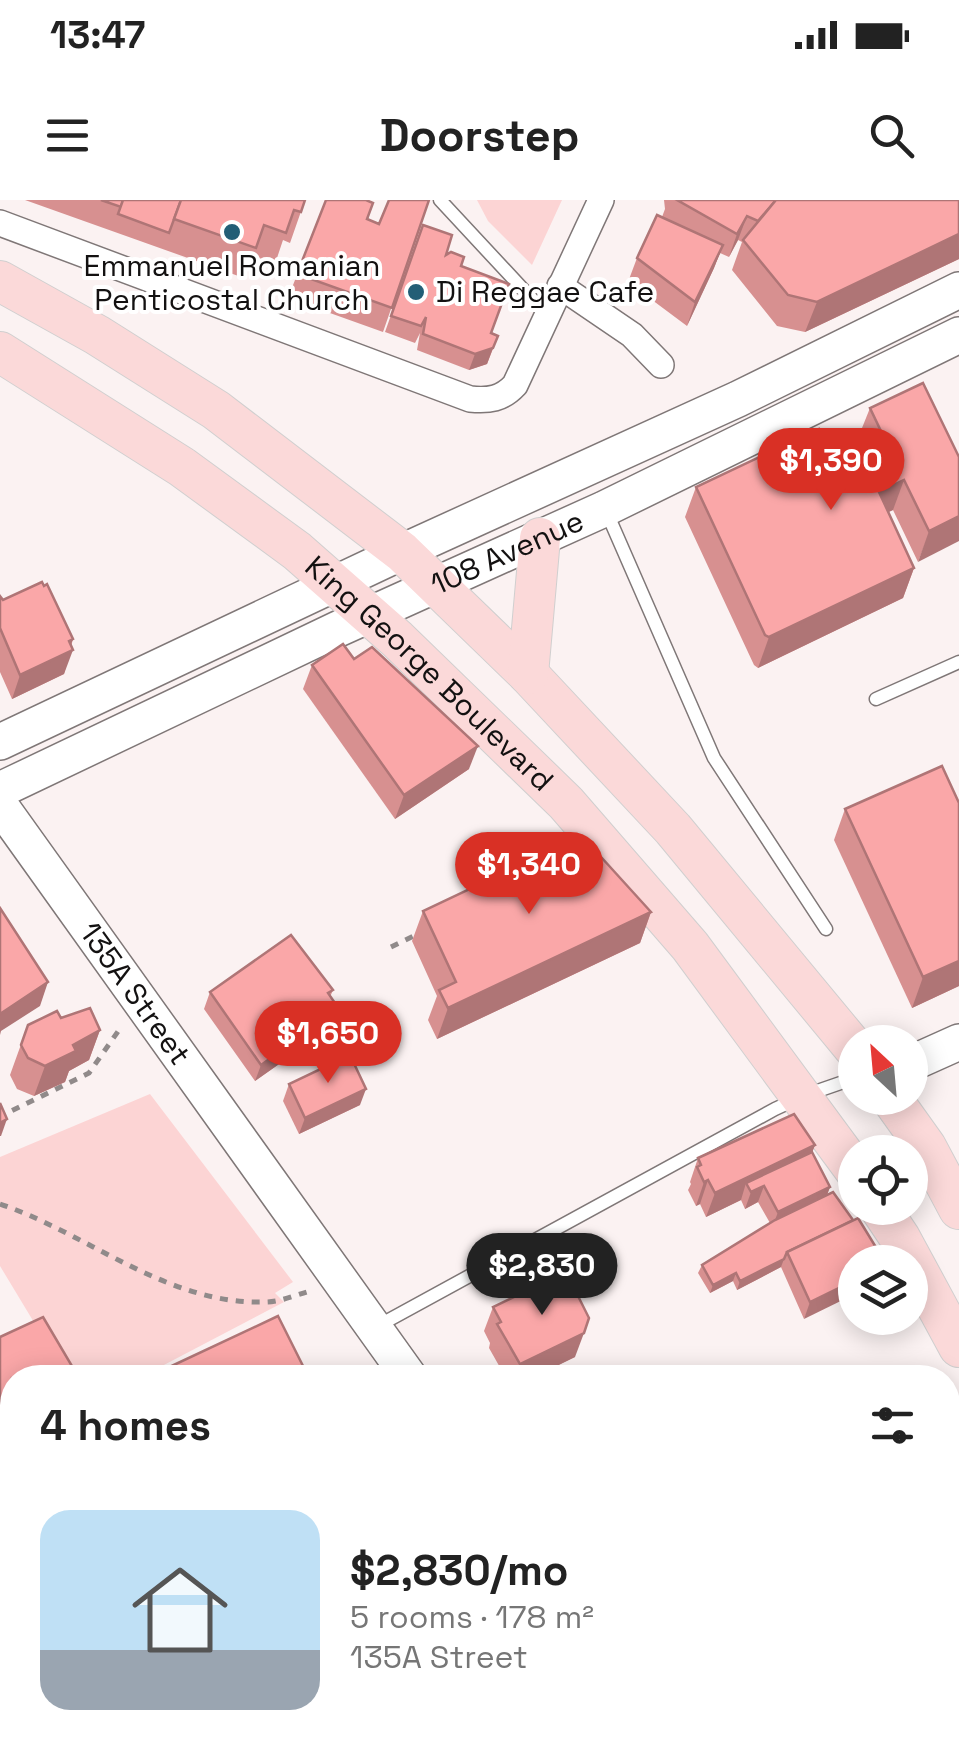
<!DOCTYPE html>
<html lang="en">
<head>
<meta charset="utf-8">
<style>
	body { margin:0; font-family:"Space Grotesk",sans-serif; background:#f2f2f2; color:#222; height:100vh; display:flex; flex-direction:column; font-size:38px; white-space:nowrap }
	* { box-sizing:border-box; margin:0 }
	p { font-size:32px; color:#767676 }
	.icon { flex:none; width:55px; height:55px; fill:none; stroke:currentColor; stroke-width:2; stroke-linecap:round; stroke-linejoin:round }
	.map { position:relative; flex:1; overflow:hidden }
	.side { position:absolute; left:0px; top:1165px; width:960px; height:392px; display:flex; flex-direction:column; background:#fff; border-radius:40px 40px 0 0; box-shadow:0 5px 25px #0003 }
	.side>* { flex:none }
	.needle { width:65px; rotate:334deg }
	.tools { position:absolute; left:838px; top:825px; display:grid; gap:20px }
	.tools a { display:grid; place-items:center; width:90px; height:90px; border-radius:50%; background:#fff; box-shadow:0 5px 25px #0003; font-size:50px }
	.price { position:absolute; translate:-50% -85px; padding:0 22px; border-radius:35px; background:#d93025; color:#fff; font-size:32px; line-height:65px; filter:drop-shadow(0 2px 5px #0008) }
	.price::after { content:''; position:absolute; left:50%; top:60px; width:30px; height:22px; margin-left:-15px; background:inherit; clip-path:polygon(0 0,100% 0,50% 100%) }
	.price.selected { background:#222; color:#fff }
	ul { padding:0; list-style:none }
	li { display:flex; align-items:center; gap:30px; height:250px; padding:0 40px }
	li span { display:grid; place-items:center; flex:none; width:280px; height:200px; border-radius:30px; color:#555 }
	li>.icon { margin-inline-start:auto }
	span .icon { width:120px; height:120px; fill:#fffc; stroke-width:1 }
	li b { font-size:42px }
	h2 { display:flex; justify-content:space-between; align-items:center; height:120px; padding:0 40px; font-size:42px }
	.status { display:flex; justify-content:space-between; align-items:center; height:70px; padding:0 50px; background:#fff; direction:ltr }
	.status svg { height:28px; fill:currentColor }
	header { display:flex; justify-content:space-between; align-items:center; height:130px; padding:0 40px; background:#fff; font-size:45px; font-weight:600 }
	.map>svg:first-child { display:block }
	.green { fill:#fcd4d4 }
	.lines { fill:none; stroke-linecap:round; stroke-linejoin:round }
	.lane-casing { stroke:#7f7777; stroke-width:15 }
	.street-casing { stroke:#7f7777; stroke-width:28 }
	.secondary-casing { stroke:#7f7777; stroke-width:38 }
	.primary-casing { stroke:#d0cfcf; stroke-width:42 }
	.path { stroke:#908a8a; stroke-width:5; stroke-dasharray:8 8; stroke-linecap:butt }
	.lane { stroke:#fff; stroke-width:12 }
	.street { stroke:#fff; stroke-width:25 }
	.secondary { stroke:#fff; stroke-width:35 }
	.primary { stroke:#fbd9d9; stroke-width:40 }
	.wall { fill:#d79090 }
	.shaded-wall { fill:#af7576 }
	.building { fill:#faa7a8; stroke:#af7576; stroke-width:2.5 }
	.poi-dot { fill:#235e76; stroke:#fff; stroke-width:4 }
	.labels { text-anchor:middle; stroke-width:8; stroke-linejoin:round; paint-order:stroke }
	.poi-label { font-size:30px; fill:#131111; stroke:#fff }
	.street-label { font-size:30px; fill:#131111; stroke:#fff }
</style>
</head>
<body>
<div class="status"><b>13:47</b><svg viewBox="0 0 49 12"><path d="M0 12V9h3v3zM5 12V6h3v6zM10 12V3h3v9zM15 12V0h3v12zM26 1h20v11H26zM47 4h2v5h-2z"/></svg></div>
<header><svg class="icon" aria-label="menu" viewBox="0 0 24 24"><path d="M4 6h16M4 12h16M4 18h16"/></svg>Doorstep<svg class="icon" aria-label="search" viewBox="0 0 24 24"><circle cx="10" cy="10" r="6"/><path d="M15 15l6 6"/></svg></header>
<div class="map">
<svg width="959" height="1557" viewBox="0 0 959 1557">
	<rect width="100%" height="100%" fill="#fbf2f2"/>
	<g class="green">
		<path d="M477,0h85l-30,65 -44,-44z"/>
		<path d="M150,894l143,188 -18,11 9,9 -143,75h-74l-67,-111v-109z"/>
	</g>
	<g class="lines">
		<defs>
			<g id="lane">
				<path d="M440,0l106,114"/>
				<path d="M607,313l107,245 112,171"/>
				<path d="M876,499l83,-37"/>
				<path d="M376,1127l399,-218 28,-13 52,-18"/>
			</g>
			<g id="street">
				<path d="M0,23l470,176c19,2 32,0 45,-14l86,-185"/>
				<path d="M560,86l72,49 29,30"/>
			</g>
			<g id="secondary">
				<path d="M0,542l402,-190 336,-153 221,-109"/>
				<path id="s1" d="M0,590l338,-161 266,-120 355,-174"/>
				<path id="s2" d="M0,605l410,573"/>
				<path d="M910,864l49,-22"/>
				<path d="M669,1545l8,12"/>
			</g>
			<g id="primary">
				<path d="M0,81l97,54 119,75 186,142 126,122 145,155 182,220"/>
				<path id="s3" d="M0,152l182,115 115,84 100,88 169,164 124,143 165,224"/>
				<path d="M528,474l12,-136"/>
				<path d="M891,898l35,49 33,62"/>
				<path d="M880,1008l20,30 59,109"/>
			</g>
		</defs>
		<use href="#lane" class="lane-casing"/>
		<use href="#street" class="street-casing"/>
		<use href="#secondary" class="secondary-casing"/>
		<use href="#primary" class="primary-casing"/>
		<g class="path">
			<path d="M499,680l-5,-10 63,-26"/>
			<path d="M391,747l27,-13"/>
			<path d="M0,910l3,5 86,-42 30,-43"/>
			<path d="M0,1004c89,30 167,101 265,98 15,0 31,-7 45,-11"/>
		</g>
		<use href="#lane" class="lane"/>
		<use href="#street" class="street"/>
		<use href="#secondary" class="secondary"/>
		<use href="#primary" class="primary"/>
	</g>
	<g class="wall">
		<path d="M25,0h280l-15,43 -7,-3 -8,24 -22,-8 -9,22 -132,-47 1,-2 -1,2z"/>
		<path d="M326,0l53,24 50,-24 -46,132 -95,-34z"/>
		<path d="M664,0h295v59l-154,73 -28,-6 -45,-56 10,-28 -4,-2 -9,17 -9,-4 -6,15 -27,58 -59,-44 9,-24 25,-41 3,-8z"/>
		<path d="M423,25l23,30 45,78 7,3 -11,28 -18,6 -52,-20 3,-17 -5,10 -30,-11z"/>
		<path d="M870,208l89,49 -41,105 -25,-52 -5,2 26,56 -11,30 -145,70 -4,-3 -69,-148 11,-30 142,-18 29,-13 -9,-18z"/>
		<path d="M0,396l3,4 70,39 -9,35 -52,25 -12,-27z"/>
		<path d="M312,465l157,104 -74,50 -92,-130z"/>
		<path d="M845,609l114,177 -47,22 -78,-168z"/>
		<path d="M423,711l228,1 -11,31 -203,96 -9,-19 9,-24 -25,-55z"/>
		<path d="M333,790l-3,7 3,29 -78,55 -51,-72 6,-17z"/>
		<path d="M61,818l39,12 -11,30 -20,11 -4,11 -31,14 -17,-7 -7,-14 18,-50z"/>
		<path d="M289,884l71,21 -61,29 -16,-33z"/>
		<path d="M815,945l-3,7 18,35 -3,8 26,25 -49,99 -23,-52 -44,23 -4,-9 -23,12 -12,-20 4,-8 68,-42 -12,-21 -13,7 -4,-9 -35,17 -6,-13 -4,2 -8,-16 3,-6 -1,-2 8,-24z"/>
		<path d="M493,1107l82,50 -43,21h-26l-17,-30 1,-5 -6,-12z"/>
		<path d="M948,1237l11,9v199l-11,-24z"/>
		<path d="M12,1446v81l-4,2 -8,-17v-60z"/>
		<path d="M25,1545h134l-25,12h-107l-4,-7z"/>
		<path d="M730,1545h133l-4,10 -4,2h-123l-5,-6z"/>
	</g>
	<g class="shaded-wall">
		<path d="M747,16l-9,24 -9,17 8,-23z"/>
		<path d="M959,34v25l-154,73 12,-30z"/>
		<path d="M723,45l-9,23 -27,58 8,-24z"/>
		<path d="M493,148l-6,16 -18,6 6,-16z"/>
		<path d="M904,280l-11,30 -25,12 11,-30z"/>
		<path d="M959,316v25l-41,21 11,-31z"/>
		<path d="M914,368l-11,30 -145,70 11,-31z"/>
		<path d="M73,439l-5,13 5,-2 -9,24 -52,25 8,-24z"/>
		<path d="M478,546l-9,23 -74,50 9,-24z"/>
		<path d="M651,712l-11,31 -203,96 11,-31z"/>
		<path d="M959,761v25l-47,22 11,-31z"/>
		<path d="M48,782l-8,24 -39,25 -1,4v-21z"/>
		<path d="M339,809l-6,17 -78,55 6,-16z"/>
		<path d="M100,830l-11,30 -20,11 -4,11 -31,14 11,-30 28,-21z"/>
		<path d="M366,889l-6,16 -61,29 6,-16z"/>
		<path d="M7,919l-6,17h-1v-13z"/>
		<path d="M815,945l-9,24 -42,17 -6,16 -13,7 6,-17 -5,-9 -5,17 -35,17 9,-24z"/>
		<path d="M708,980l-8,24 -4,2 8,-24z"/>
		<path d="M830,987l-6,16 -52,25 6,-16z"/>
		<path d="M784,1059l-3,8 -44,23 3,-9z"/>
		<path d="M736,1073l-3,8 -23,12 3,-8z"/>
		<path d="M855,1080v14l-51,25 6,-17z"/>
		<path d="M584,1133l-9,24 -43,21h-17l5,-14z"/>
		<path d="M303,1166l-3,8 -7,4h-14z"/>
		<path d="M12,1235v13l-12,6v-13z"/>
		<path d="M959,1319v25l-11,5v-25z"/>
		<path d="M12,1377v7l-3,8 -9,5v-13z"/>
		<path d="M117,1545h42l-25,12h-42z"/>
		<path d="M838,1545h25l-4,10 -4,2h-42z"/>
	</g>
	<g class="building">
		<path d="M101,0h22l-2,7z"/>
		<path d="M123,0h58l-12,33 -51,-19z"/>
		<path d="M181,0h124l-4,12 -7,-2 -8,23 -22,-8 -8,23 -82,-29z"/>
		<path d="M326,0h40l7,3 -6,16 12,5 10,-24h40l-37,108 -95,-34z"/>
		<path d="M677,0h99l-18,21 -11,-5 -10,18z"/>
		<path d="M776,0h183v34l-142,68 -29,-7 -45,-55z"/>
		<path d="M657,15l66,30 -28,57 -58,-44z"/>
		<path d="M423,25l29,10 -6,20 5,-3 13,5 -3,9 48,18 -18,49 7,3 -5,12 -18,6 -52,-20 3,-17 -5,9 -30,-10z"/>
		<path d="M923,183l36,74v59l-30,15 -25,-51 -25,12 35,76 -145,69 -4,-2 -69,-148 123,-58 19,40 50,-23 -18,-38z"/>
		<path d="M42,382l2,4 3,-2 26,55 -4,2 4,9 -53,25 -20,-47v-32l3,4z"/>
		<path d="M343,444l11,15 18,-12 106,99 -74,49 -92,-130z"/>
		<path d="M942,566l17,37v158l-36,16 -78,-168z"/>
		<path d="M582,636l69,76 -203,96 -9,-18 17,-8 -33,-71z"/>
		<path d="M0,708l48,74 -48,32z"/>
		<path d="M291,735l42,55 -5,3 11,16 -78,56 -51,-73z"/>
		<path d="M90,808l10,22 -27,15 3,6 -31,15 -17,-8 -7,-13 7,-20 29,-14 4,7z"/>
		<path d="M350,855l16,34 -61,29 -16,-34z"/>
		<path d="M0,903l7,16 -7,4z"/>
		<path d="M794,914l21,31 -100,48 -7,-13 -4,2 -7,-15 4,-2 -3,-7z"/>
		<path d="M812,952l18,35 -52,25 -14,-26 -13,6 -5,-9z"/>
		<path d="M833,992l20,28 -66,32 -3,7 -44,22 -4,-8 -23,12 -11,-20 73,-45z"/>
		<path d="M858,1018l27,44h-30v18l-45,22 -23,-50z"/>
		<path d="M566,1072l23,46 -5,15 -64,31 -23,-40 4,-2 -8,-15z"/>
		<path d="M278,1116l25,50 -24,12h-133z"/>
		<path d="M43,1117l36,61h-67v57l-12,6v-104z"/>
		<path d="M950,1236l6,3 3,7v73l-11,5v-87z"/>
		<path d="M959,1331v85l-11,-24v-56z"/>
		<path d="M2,1349l10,21v7l-12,7v-33z"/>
		<path d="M12,1446v50l-12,-26v-18z"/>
		<path d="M47,1545h70l-25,12h-40z"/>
		<path d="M274,1545h37l7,12h-69z"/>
		<path d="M748,1545h90l-25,12h-56z"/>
		<path d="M937,1545l5,12h-29z"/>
	</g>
	<g class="poi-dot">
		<circle cx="232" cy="32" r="10"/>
		<circle cx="416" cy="92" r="10"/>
	</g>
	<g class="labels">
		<g class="poi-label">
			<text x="232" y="76">Emmanuel Romanian<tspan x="232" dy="34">Penticostal Church</tspan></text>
			<text x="436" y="102" text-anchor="start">Di Reggae Cafe</text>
		</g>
		<g class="street-label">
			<text dy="10" stroke="none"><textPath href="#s1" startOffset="560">108 Avenue</textPath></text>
			<text dy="10" stroke="none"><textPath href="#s3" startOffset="538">King George Boulevard</textPath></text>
			<text dy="10" stroke="none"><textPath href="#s2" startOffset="232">135A Street</textPath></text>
		</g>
	</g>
</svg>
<div class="tools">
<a><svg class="needle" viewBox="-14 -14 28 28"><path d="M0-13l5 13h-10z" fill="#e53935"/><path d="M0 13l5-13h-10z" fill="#767676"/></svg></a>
<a><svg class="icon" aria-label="locate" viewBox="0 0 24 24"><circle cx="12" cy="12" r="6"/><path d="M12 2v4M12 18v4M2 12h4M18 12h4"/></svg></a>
<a><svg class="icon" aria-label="layers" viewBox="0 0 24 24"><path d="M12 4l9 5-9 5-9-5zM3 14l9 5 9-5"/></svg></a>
</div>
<b class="price" style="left:831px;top:313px">$1,390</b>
<b class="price" style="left:529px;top:717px">$1,340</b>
<b class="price" style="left:328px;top:886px">$1,650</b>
<b class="price selected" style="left:542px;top:1118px">$2,830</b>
<section class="side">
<h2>4 homes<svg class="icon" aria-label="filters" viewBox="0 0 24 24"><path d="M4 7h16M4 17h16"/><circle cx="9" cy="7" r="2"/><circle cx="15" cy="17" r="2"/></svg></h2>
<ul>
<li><span style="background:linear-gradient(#bfe0f5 70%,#9aa5b1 0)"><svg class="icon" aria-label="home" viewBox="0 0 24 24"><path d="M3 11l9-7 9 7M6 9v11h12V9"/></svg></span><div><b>$2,830/mo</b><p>5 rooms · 178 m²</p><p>135A Street</p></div></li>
</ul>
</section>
</div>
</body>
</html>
